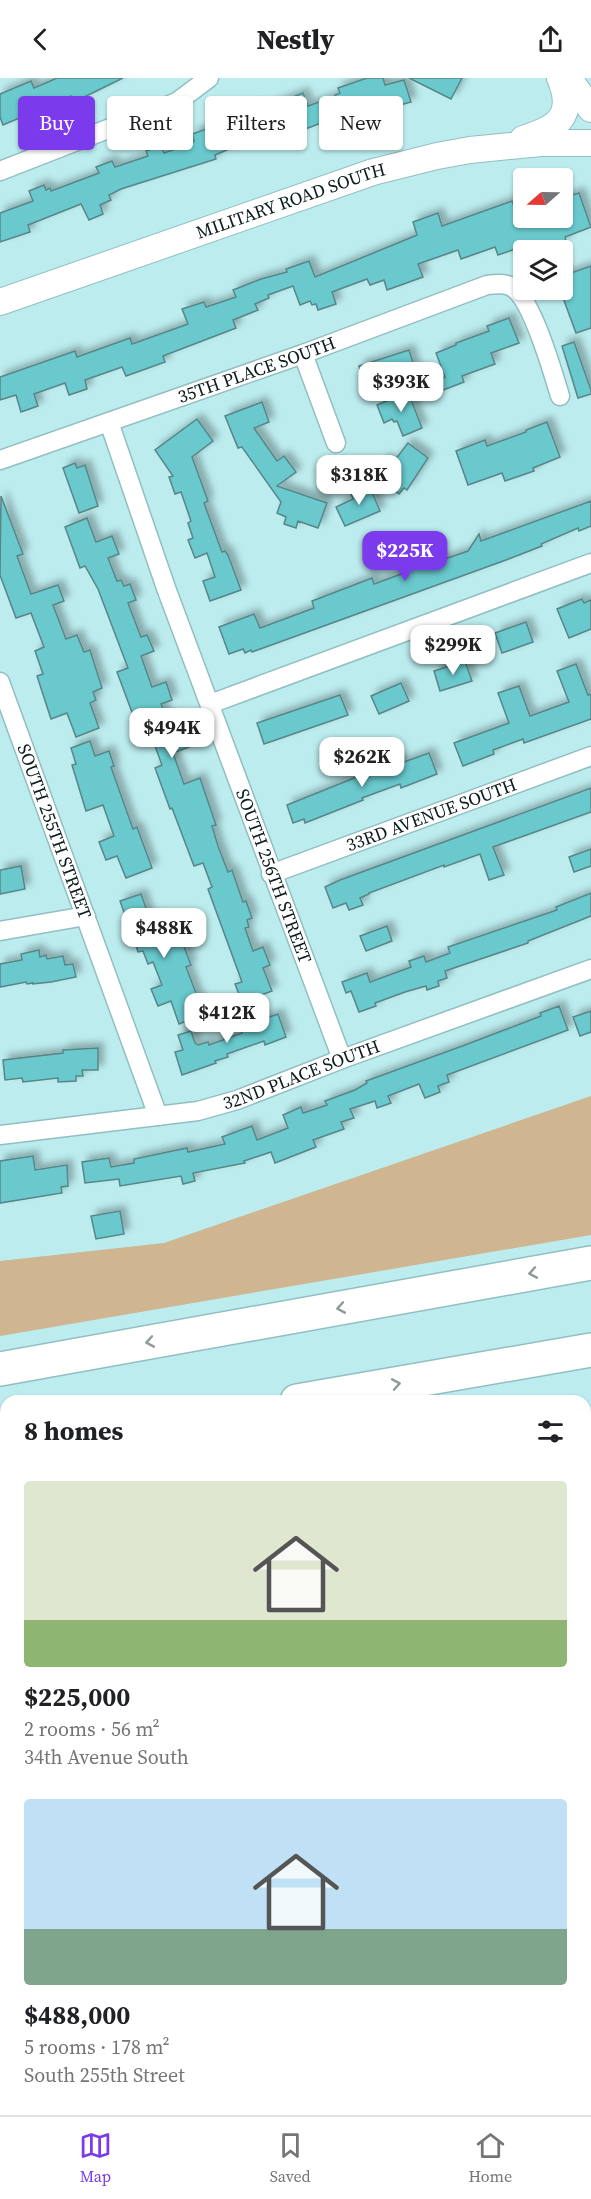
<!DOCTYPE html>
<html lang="en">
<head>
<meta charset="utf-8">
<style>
	body { margin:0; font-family:"Source Serif 4",serif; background:#f2f2f2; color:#202124; height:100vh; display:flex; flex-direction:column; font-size:22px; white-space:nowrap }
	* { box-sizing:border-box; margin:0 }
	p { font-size:20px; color:#757577 }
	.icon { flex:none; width:33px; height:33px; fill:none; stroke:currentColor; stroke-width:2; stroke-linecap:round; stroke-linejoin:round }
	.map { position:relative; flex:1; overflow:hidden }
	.drawer { position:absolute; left:0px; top:1317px; width:591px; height:720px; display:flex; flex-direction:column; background:#fff; border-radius:18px 18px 0 0; box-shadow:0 2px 4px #0004 }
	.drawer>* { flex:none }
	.hud { position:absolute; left:18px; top:18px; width:555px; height:54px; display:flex; gap:12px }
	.needle { width:39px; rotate:250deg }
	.fabs { position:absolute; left:513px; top:90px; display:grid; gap:12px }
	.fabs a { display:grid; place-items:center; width:60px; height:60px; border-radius:6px; background:#fff; box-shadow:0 2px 4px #0004; font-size:30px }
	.price { position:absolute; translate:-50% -51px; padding:0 14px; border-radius:12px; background:#fff; color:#222; font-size:20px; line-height:39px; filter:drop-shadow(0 2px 3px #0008) }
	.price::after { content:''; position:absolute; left:50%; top:36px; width:18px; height:14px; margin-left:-9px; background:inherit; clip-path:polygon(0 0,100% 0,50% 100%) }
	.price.selected { background:#7c3aed; color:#fff }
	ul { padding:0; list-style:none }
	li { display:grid; align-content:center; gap:12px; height:318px; padding:0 24px }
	li span { display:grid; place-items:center; height:186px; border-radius:6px; color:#555 }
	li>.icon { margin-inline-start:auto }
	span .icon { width:108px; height:108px; fill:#fffc; stroke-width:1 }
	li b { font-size:26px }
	h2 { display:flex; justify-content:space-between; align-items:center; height:72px; padding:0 24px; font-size:26px }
	.tag { padding:0 21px; border-radius:6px; background:#fff; box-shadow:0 2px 4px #0004; font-size:21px; line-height:54px }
	.tag.selected { background:#7c3aed; color:#fff }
	header { display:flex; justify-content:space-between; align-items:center; height:78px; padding:0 24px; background:#fff; font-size:27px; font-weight:800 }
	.tab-bar { display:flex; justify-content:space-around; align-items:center; height:84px; border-top:2px solid #e0e0e0; background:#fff; font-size:16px; color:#757577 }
	.tab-bar a { display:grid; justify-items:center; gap:3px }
	.tab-bar .selected { color:#7c3aed }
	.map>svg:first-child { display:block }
	.green { fill:#cfb590 }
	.building { fill:#69c9cd; stroke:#588587; stroke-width:1.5; filter:url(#shadow) }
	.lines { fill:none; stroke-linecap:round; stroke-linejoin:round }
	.minor-casing { stroke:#91bfc1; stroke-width:21 }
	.secondary-casing { stroke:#91bfc1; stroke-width:28 }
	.motorway-casing { stroke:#91bfc1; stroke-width:36 }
	.minor { stroke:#fff; stroke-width:18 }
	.secondary { stroke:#fff; stroke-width:26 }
	.motorway { stroke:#fff; stroke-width:33 }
	.tram { stroke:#273e3f; stroke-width:1.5 }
	.oneway { stroke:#919999 }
	.labels { text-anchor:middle; stroke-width:6; stroke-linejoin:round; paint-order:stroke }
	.street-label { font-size:18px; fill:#0a1c1d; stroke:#bcecee }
</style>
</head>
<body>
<header><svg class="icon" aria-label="back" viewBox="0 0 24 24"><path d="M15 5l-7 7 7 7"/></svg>Nestly<svg class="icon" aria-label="share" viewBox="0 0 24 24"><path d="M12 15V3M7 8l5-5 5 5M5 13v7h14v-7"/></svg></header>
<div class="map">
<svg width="591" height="2037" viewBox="0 0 591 2037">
	<defs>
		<filter id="shadow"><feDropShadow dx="5.5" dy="-5.5" stdDeviation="3" flood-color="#0004"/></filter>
	</defs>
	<rect width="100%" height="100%" fill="#bcecee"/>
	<g class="green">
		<path d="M591,1018v139l-591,101v-75l164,-18z"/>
		<path d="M591,1367v45l-6,-1v-43z"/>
		<path d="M6,1471v44l-6,1v-44z"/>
	</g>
	<g class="building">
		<path d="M57,0h66l-49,24 -3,-6 -68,29 -3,-8v-23l31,-13 3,7z"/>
		<path d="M367,0h16l2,7 19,-5 7,22 -36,10 -1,-3 -47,15 -1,-3 -41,16 -3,-7 -6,3 -2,-3 -59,25 1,4 -95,30 -12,6 2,5 -11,5 3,9 -14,6 -8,-16 -53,21 2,7 -30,10v-29l33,-12 -4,-10 15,-6 2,5 4,-2 1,3 48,-18 -3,-6 16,-6 3,6 33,-11 -2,-5 15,-5 3,7 28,-10 2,-2 -2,-7 26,-9 -4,-10 15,-6 4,8 21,-9 2,3 47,-18 5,13 28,-10 -1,-1 5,-2 -2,-5z"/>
		<path d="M409,0h53l-11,21z"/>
		<path d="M579,115l12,34 -26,10 1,4 -26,9h-5l-2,-7 -35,12 -3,-8 -34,12 -3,-9 -40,14 5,13 -36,13 -3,-10 -14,5 -3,-6 -35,13 4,12 -18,6 -2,-6 -4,1 -2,-4 -10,4 -7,-19 -25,9 1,3 -14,6 3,6 -25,10 3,8 -73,28 2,6 -39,14 -4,-9 -37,13 2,9 -18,6 -4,-12 -31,11 4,12 -17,6 -5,-17 -16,5v-23l75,-26 2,6 53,-19 2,6 56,-20 -6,-15 22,-7 2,5 30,-10 -3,-7 28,-11 26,-7 -1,-3 23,-8 6,16 102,-42 -4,-13 25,-9 4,13 70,-25 5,14 7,-3v6h38v-20z"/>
		<path d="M591,188v62l-15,5 -14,-38v-19z"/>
		<path d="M509,240l10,25 -28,10 4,11 -33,12 2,6 -44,17 -4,-10 29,-12 -9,-24 20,-8v-2l33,-12 -2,-5z"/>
		<path d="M574,264l17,48v4l-13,4 -16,-52z"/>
		<path d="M409,272l6,19 -50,16 -6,-19z"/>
		<path d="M408,314l14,36 -19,8 -6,-15 -3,1 -2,-3 -8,4 -7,-18z"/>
		<path d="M262,324l7,20 -15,6 23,33 7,-5 12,16 -19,14 50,17 -9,25 -20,-7 -2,7 -12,-4 2,-7 -9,-4 4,-11 -39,-55 -4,1 -13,-32z"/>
		<path d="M197,341l16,22 -21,16 16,44 -4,2 18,49 3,-1 3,4 13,35 -31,11 -7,-20 12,-4 -8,-24 -12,5 -7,-18 5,-2 -5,-15 3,-2 -10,-29 -6,2 -6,-17 4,-1 -18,-26z"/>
		<path d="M547,344l13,35 -27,11 1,3 -29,10 -3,-8 -34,12 -12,-34 29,-11 2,6 39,-14v-2z"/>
		<path d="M408,365l20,15 -21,32 -3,-2 -5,6 -26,-20 12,-15 7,5z"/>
		<path d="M75,385l2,5 8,-3 13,41 -19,7 -16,-45z"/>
		<path d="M368,405l12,28 -35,15 -9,-19 17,-8 -3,-8z"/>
		<path d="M1,418l22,58 -6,2 14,38 27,-9 6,16 -11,4 13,34 11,-4 7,17 6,-2 12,38 -9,4 3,8 -6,3 9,25 -23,9 -9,-24 -16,6 -14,-43 6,-2 -8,-23 9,-4 -13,-34 -15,5 -16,-43z"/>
		<path d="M591,423v25l-12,5 -1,-3 -37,16 1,2 -36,14 -254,92 -1,-2 -6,3 -2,-4 -14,5 -10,-27 35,-13 6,14 54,-20 -2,-7 34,-13 26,-10 2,6 30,-11 -3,-7 11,-4 3,7 53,-18 11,-17 2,7z"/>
		<path d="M87,440l9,24 16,-6 7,18 -11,4 9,23 4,-1 3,6 6,-2 6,16 -8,3 13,34 6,-2 7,16 -13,5 11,31 14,-5 6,18 -11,4 10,24 5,-2 2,6 4,-2 7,17 -16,6 11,31 16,-6 16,47 -4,1 6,20 10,26 4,-2 11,32 3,-1 6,17 -5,2 2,7 -4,1 8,23 10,-4 7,18 -7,3 9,23 -30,11 -7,-18 7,-2 -34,-93 4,-2 -9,-24 -9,3 -22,-58 -2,1 -15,-41 7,-3 -20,-54 -9,4 -16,-43 11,-4 -30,-79 -13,-23 -5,2 -15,-41z"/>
		<path d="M582,521l2,4 7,-3v29l-22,9 -12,-29z"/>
		<path d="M526,544l7,20 -31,11 -7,-20z"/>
		<path d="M465,583l7,20 -32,10 -6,-20z"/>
		<path d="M576,586l12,31 3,-1v25l-67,24 -1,-4 -30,11 1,4 -31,12 -9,-23 55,-20 -11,-30 21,-7 11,30 39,-14 -12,-31z"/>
		<path d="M401,605l8,18 -30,13 -8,-18z"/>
		<path d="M340,617l8,20 -84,29 -7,-21z"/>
		<path d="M90,663l5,15 14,-5 5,15 -3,1 22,62 4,-2 15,41 -26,10 -9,-22 -11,4 -7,-18 15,-6 -11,-31 -17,6 -14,-46 4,-1 -5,-16z"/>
		<path d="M429,675l8,21 -36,14 -1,-4 -38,14 1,2 -58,23 -1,-4 -11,4 -6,-18 112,-45 2,3z"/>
		<path d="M591,710v24l-98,35 11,28 -15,5 -9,-26 -36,13v-2l-75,28v1l-9,4 3,7 -14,5 -3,-7 -13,5 -8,-21 15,-7z"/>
		<path d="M591,771v17l-17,6 -5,-15z"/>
		<path d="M21,788l4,23 -25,5v-24z"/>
		<path d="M591,815v23l-63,25v2l-83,28 2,7 -9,3 1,5 -12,4 -1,-4 -21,6 -30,11 1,3 -17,6 -8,-21 -5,2 -4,-11 25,-9 3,9 41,-15 -2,-6 15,-5 2,6 24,-9 -2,-6 109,-37 -1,-3z"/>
		<path d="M141,816l11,31 12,-5 3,6 8,-3 16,42 -5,2 18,47 -25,10 -8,-23 -13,5 -7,-17 11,-4 -9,-23 -5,2 -5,-13 -5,1 -18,-51z"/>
		<path d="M387,848l5,15 -26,10 -6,-15z"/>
		<path d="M39,872l1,7 6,-2 1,4 16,-3 2,9 8,-1 3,13 -25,5 -18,2v-1l-6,1 -1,-2 -26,5v-23l22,-4 -1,-6z"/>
		<path d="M559,928l9,24 -121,45 2,7 -11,4 2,6 -15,6 -6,-14 -31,12 3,7 -14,5 -2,-7 -25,8 4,9 -13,4 3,7 -31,11 3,7 -41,16 -4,-11 -27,9 1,2 -52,10 2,8 -12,3 -2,-8 -61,10 -1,-7 -34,4 -3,-21 27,-4 2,9 23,-4v-4l53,-11 1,4 37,-8 -3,-7 30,-11 5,14 31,-12 -5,-13 18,-8 2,6 24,-8 -2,-4 30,-11 12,-7 -1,-2 99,-36 76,-29 -1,-3z"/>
		<path d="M591,933v21l-11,4 -7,-19z"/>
		<path d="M278,936l8,23 -21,8 -1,-4 -37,13 1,3 -13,4 1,2 -34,12 -7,-23 8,-2 -5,-15 13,-4 4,12 3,2 10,-3 1,3 33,-12 -2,-6z"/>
		<path d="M98,970v22h-16l1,6h-7v5l-18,1v-4l-35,4 -1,-4 -17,2 -2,-20 60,-7v-3z"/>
		<path d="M33,1078l2,14 32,-5 1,21 -7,1 1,6 -62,10v-42z"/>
		<path d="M120,1133l4,23 -28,5 -5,-23z"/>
	</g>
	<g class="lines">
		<defs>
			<g id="minor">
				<path d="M0,93l177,-69 32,-24"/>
				<path d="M303,276l33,89"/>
				<path id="s1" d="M109,344l57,166 176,471"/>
				<path id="s2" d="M0,382l303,-106 184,-69c8,-1 16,-2 23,1 21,9 43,87 50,110"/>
				<path id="s3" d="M0,604l158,434"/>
				<path d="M210,626l381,-141"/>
				<path id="s4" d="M271,796l320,-118"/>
				<path d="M0,853l86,-15"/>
				<path id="s5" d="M0,1057l198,-24 39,-11 105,-41 249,-90"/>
				<path d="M0,1637l6,4"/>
				<path d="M585,1649l6,-2"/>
				<path d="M585,1681l6,18"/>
				<path d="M585,1915l6,-3"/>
				<path d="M306,2037l16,-6"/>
			</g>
			<g id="secondary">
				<path d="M568,0l23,31"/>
				<path d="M523,61c35,-11 53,-23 37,-61"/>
				<path id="s6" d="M0,224l373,-130 64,-16 33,-6 71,-7h50"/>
			</g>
			<g id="motorway">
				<path d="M0,1291l591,-106"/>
				<path d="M297,1323l294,-51"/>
				<path d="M0,1374l6,-1"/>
			</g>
		</defs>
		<use href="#minor" class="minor-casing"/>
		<use href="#secondary" class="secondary-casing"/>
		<use href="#motorway" class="motorway-casing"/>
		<use href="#minor" class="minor"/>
		<use href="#secondary" class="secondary"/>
		<use href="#motorway" class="motorway"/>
		<g class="tram">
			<path d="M585,1346l6,-1"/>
			<path d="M585,1360l6,-2"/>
			<path d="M0,1448l6,-1"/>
			<path d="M0,1460l6,-1"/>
		</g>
	</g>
	<defs><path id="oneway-chevron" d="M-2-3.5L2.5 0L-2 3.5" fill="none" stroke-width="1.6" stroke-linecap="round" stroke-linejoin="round" transform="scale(1.5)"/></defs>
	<g class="oneway">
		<use href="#oneway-chevron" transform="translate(533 1195) rotate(170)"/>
		<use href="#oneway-chevron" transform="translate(341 1230) rotate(170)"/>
		<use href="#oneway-chevron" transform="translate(150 1264) rotate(170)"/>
		<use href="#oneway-chevron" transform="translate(396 1306) rotate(-10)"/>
	</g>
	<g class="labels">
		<g class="street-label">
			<text dy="6" stroke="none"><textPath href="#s6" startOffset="308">MILITARY ROAD SOUTH</textPath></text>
			<text dy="6" stroke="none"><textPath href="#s2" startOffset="272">35TH PLACE SOUTH</textPath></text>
			<text dy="6" stroke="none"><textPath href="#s4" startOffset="171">33RD AVENUE SOUTH</textPath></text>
			<text dy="6" stroke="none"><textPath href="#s3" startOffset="159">SOUTH 255TH STREET</textPath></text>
			<text dy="6" stroke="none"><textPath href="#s1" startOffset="483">SOUTH 256TH STREET</textPath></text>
			<text dy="6" stroke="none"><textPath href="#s5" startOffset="309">32ND PLACE SOUTH</textPath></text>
		</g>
	</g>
</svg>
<div class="fabs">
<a><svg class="needle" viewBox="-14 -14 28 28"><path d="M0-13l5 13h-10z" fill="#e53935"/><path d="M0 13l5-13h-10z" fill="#757577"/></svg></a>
<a><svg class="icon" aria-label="layers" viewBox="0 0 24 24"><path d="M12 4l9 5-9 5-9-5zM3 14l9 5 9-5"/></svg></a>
</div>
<b class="price" style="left:401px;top:335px">$393K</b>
<b class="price" style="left:359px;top:428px">$318K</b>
<b class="price selected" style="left:405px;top:504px">$225K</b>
<b class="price" style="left:453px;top:598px">$299K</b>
<b class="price" style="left:172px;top:681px">$494K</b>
<b class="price" style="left:362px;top:710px">$262K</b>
<b class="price" style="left:164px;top:881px">$488K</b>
<b class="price" style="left:227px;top:966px">$412K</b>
<div class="hud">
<a class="tag selected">Buy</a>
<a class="tag">Rent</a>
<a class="tag">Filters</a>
<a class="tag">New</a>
</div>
<section class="drawer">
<h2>8 homes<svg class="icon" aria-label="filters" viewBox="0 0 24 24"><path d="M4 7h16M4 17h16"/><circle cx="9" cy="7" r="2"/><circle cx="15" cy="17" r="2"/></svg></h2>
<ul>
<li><span style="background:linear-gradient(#dfe7d0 75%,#8fb573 0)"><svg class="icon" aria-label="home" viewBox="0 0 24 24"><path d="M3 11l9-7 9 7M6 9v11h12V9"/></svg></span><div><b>$225,000</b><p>2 rooms · 56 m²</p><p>34th Avenue South</p></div></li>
<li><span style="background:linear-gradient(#bfe0f5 70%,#7fa58c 0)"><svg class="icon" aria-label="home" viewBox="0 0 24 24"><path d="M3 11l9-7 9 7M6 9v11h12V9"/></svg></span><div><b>$488,000</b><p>5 rooms · 178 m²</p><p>South 255th Street</p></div></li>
</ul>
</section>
</div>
<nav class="tab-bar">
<a class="selected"><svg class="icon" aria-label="map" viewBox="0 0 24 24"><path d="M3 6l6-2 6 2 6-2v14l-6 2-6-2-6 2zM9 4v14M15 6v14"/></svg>Map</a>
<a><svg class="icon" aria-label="saved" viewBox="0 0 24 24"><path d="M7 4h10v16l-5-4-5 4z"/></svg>Saved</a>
<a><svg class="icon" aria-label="home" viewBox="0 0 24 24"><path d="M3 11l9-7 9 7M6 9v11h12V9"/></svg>Home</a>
</nav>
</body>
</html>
